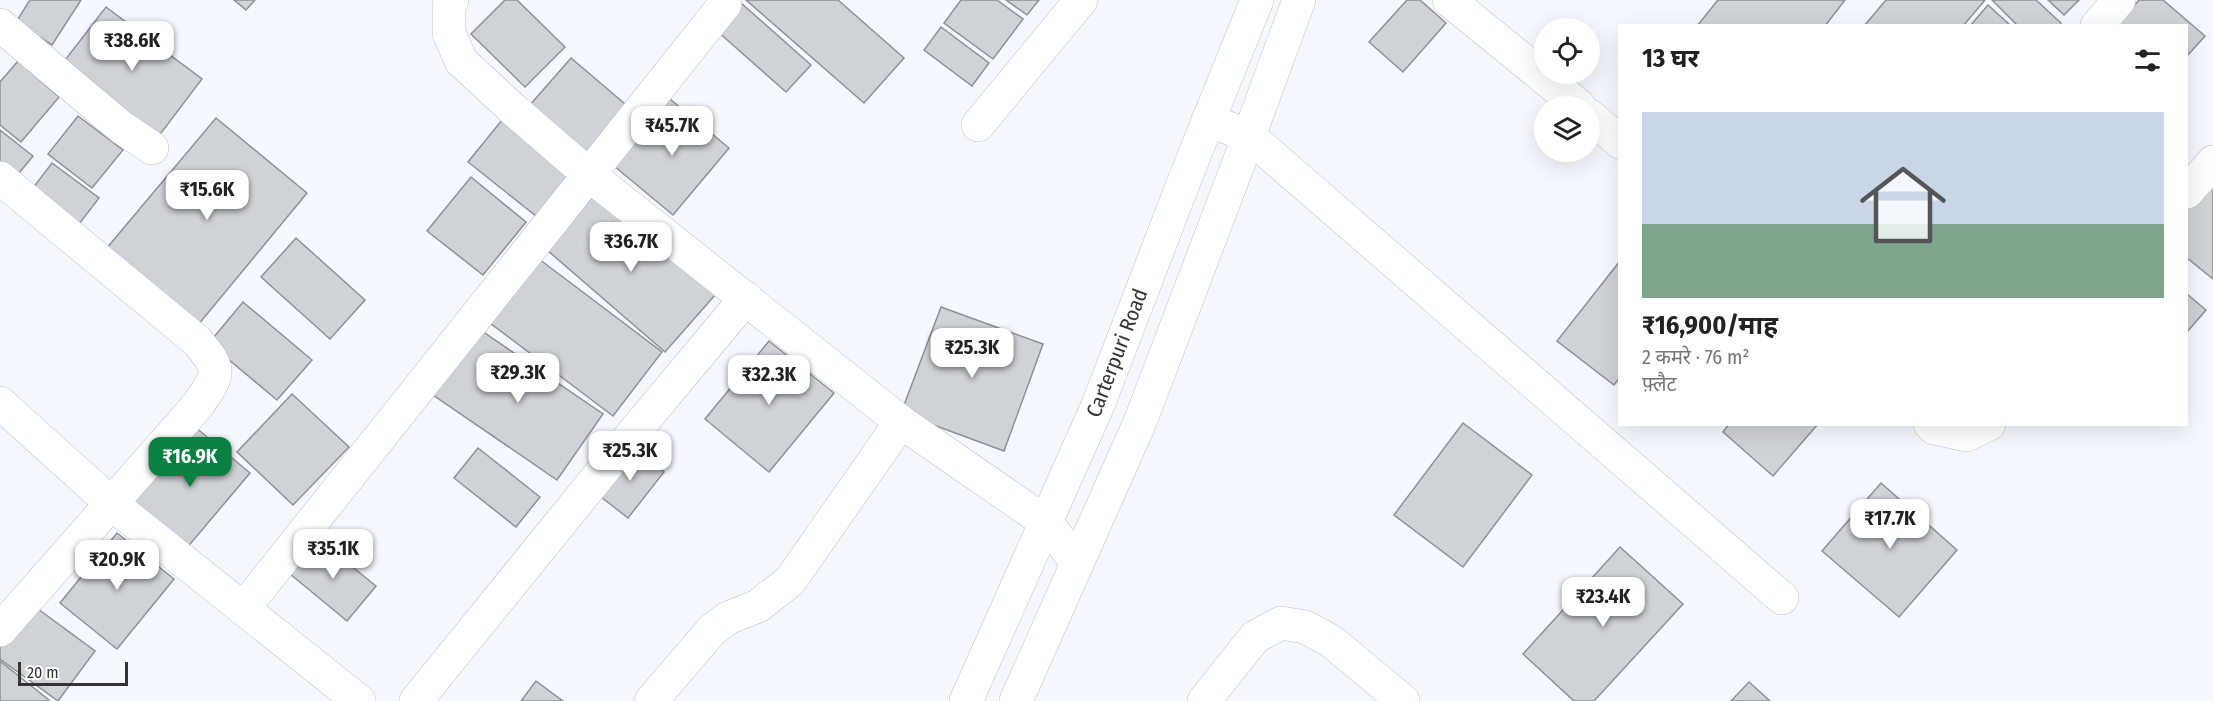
<!DOCTYPE html>
<html lang="hi">
<head>
<meta charset="utf-8">
<style>
	body { margin:0; font-family:"Fira Sans Condensed","Noto Sans Devanagari",sans-serif; background:#f6f6f6; color:#222; height:100vh; display:flex; flex-direction:column; font-size:22px; white-space:nowrap }
	* { box-sizing:border-box; margin:0 }
	p { font-size:20px; color:#767676 }
	.icon { flex:none; width:33px; height:33px; fill:none; stroke:currentColor; stroke-width:2; stroke-linecap:round; stroke-linejoin:round }
	.map { position:relative; flex:1; overflow:hidden }
	.drawer { position:absolute; left:1618px; top:24px; width:570px; height:402px; display:flex; flex-direction:column; background:#fff; border-radius:0px; box-shadow:0 6px 24px #0002 }
	.drawer>* { flex:none }
	.buttons { position:absolute; left:1534px; top:18px; display:grid; gap:12px }
	.buttons a { display:grid; place-items:center; width:66px; height:66px; border-radius:50%; background:#fff; box-shadow:0 6px 24px #0002; font-size:30px }
	.scale { position:absolute; left:18px; bottom:15px; width:110px; box-sizing:border-box; padding-left:6px; border:3px solid #333436; border-top:0; font-size:16px; line-height:21px; white-space:nowrap; color:#333436; -webkit-text-stroke:4px #fff; paint-order:stroke }
	.price { position:absolute; translate:-50% -51px; padding:0 14px; border-radius:12px; background:#fff; color:#222; font-size:20px; line-height:39px; filter:drop-shadow(0 2px 3px #0008) }
	.price::after { content:''; position:absolute; left:50%; top:36px; width:18px; height:14px; margin-left:-9px; background:inherit; clip-path:polygon(0 0,100% 0,50% 100%) }
	.price.active { background:#0b8043; color:#fff }
	ul { padding:0; list-style:none }
	li { display:grid; align-content:center; gap:12px; height:318px; padding:0 24px }
	li+li { border-top:2px solid #e0e0e0 }
	li span { display:grid; place-items:center; height:186px; border-radius:0px; color:#555 }
	li>.icon { margin-inline-start:auto }
	span .icon { width:108px; height:108px; fill:#fffc; stroke-width:1 }
	li b { font-size:26px }
	h2 { display:flex; justify-content:space-between; align-items:center; height:72px; padding:0 24px; font-size:26px }
	.map>svg:first-child { display:block }
	.building { fill:#cfd2d7; stroke:#8e9196; stroke-width:1.5 }
	.lines { fill:none; stroke-linecap:round; stroke-linejoin:round }
	.minor-casing { stroke:#bdc0c5; stroke-width:34 }
	.secondary-casing { stroke:#bdc0c5; stroke-width:34 }
	.minor { stroke:#fff; stroke-width:33 }
	.secondary { stroke:#fff; stroke-width:33 }
	.labels { text-anchor:middle; stroke-width:4.5; stroke-linejoin:round; paint-order:stroke }
	.street-label { font-size:21px; fill:#333436; stroke:#fff }
</style>
</head>
<body>
<div class="map">
<svg width="2213" height="701" viewBox="0 0 2213 701">
	<rect width="100%" height="100%" fill="#f5f8fe"/>
	<g class="building">
		<path d="M30,0h51l-29,45 -36,-23z"/>
		<path d="M234,0h21l-9,10z"/>
		<path d="M505,0h12l48,47 -40,40 -54,-53z"/>
		<path d="M746,0h92l66,58 -40,45z"/>
		<path d="M961,0h36l26,19 -30,40 -49,-36z"/>
		<path d="M1006,0h33l-12,15z"/>
		<path d="M1407,0h13l26,23 -43,49 -34,-30z"/>
		<path d="M1718,0h127l-20,26h-128z"/>
		<path d="M1886,0h99l-22,26h-99z"/>
		<path d="M1992,0h44l25,23 -2,3h-41z"/>
		<path d="M2048,0h31l-15,15z"/>
		<path d="M2139,0h24l42,36 -18,20v-30h-70z"/>
		<path d="M741,3l70,62 -25,27 -69,-61z"/>
		<path d="M1988,5l23,21h-41z"/>
		<path d="M106,7l96,72 -44,58 -96,-73z"/>
		<path d="M941,27l48,36 -17,23 -48,-36z"/>
		<path d="M571,58l60,51 -41,47 -60,-51z"/>
		<path d="M18,61l41,36 -38,45 -21,-17v-43z"/>
		<path d="M670,99l59,49 -56,67 -59,-49z"/>
		<path d="M78,116l45,34 -31,38 -44,-34z"/>
		<path d="M216,118l91,75 -109,132 -92,-76z"/>
		<path d="M502,120l68,55 -34,41 -68,-54z"/>
		<path d="M0,130l33,26 -22,27 -11,-9z"/>
		<path d="M52,163l47,35 -26,34 -47,-35z"/>
		<path d="M471,177l55,45 -43,53 -56,-44z"/>
		<path d="M2213,180v99l-26,-21v-53z"/>
		<path d="M596,193l119,102 -50,57 -118,-102z"/>
		<path d="M296,238l69,62 -35,39 -69,-62z"/>
		<path d="M539,259l123,93 -49,64 -123,-93z"/>
		<path d="M1620,261v116l-6,8 -57,-44z"/>
		<path d="M2187,294l19,16 -19,22z"/>
		<path d="M243,302l69,58 -35,40 -68,-57z"/>
		<path d="M941,307l102,37 -39,107 -103,-38z"/>
		<path d="M479,329l124,85 -46,66 -124,-85z"/>
		<path d="M769,341l65,52 -65,79 -64,-53z"/>
		<path d="M292,394l57,53 -56,58 -56,-53z"/>
		<path d="M1463,423l69,52 -69,92 -69,-52z"/>
		<path d="M1729,424h89l-45,52 -50,-44z"/>
		<path d="M194,426l56,47 -64,76 -57,-46z"/>
		<path d="M631,446l33,26 -36,46 -32,-25z"/>
		<path d="M478,448l62,49 -24,30 -62,-49z"/>
		<path d="M1881,483l76,67 -58,67 -77,-66z"/>
		<path d="M117,533l57,46 -57,70 -57,-46z"/>
		<path d="M318,539l58,47 -29,35 -57,-47z"/>
		<path d="M1620,547l63,57 -89,97h-20l-51,-47z"/>
		<path d="M30,603l65,48 -37,50 -58,-42v-15z"/>
		<path d="M0,661l49,39 -1,1h-48z"/>
		<path d="M536,681l27,20h-42z"/>
		<path d="M1749,682l21,19h-39z"/>
	</g>
	<g class="lines">
		<defs>
			<g id="minor">
				<path d="M452,0l-3,6v27l12,28 54,50 73,63 313,248 146,101 30,40"/>
				<path d="M1449,0l130,106"/>
				<path d="M0,25l121,102 31,21"/>
				<path d="M2097,26l22,-26"/>
				<path d="M1590,116l30,26"/>
				<path d="M1208,120l41,16 533,462"/>
				<path d="M978,125l103,-125"/>
				<path d="M0,178l197,163c26,31 22,32 1,64l-198,225"/>
				<path d="M2187,192l26,-30"/>
				<path d="M0,403l112,101 247,197"/>
				<path d="M1930,424l4,4 32,7 23,-11"/>
				<path d="M243,609l482,-605"/>
				<path d="M416,701l219,-270 111,-133"/>
				<path d="M651,701l61,-71 16,-12 30,-12 32,-25 111,-159"/>
				<path d="M1204,701l51,-64 26,-14 24,4 26,14 72,60"/>
			</g>
			<g id="secondary">
				<path d="M966,701l132,-296 90,-234 69,-171"/>
				<path d="M1016,701l124,-279 109,-286 50,-136"/>
			</g>
		</defs>
		<use href="#minor" class="minor-casing"/>
		<use href="#secondary" class="secondary-casing"/>
		<use href="#minor" class="minor"/>
		<use href="#secondary" class="secondary"/>
	</g>
	<g class="labels">
		<g class="street-label">
			<text transform="translate(1117 353) rotate(-69)" y="7">Carterpuri Road</text>
		</g>
	</g>
</svg>
<div class="buttons">
<a><svg class="icon" aria-label="locate" viewBox="0 0 24 24"><circle cx="12" cy="12" r="6"/><path d="M12 2v4M12 18v4M2 12h4M18 12h4"/></svg></a>
<a><svg class="icon" aria-label="layers" viewBox="0 0 24 24"><path d="M12 4l9 5-9 5-9-5zM3 14l9 5 9-5"/></svg></a>
</div>
<div class="scale">20 m</div>
<b class="price" style="left:132px;top:72px">₹38.6K</b>
<b class="price" style="left:672px;top:157px">₹45.7K</b>
<b class="price" style="left:207px;top:221px">₹15.6K</b>
<b class="price" style="left:631px;top:273px">₹36.7K</b>
<b class="price" style="left:972px;top:379px">₹25.3K</b>
<b class="price" style="left:518px;top:404px">₹29.3K</b>
<b class="price" style="left:769px;top:406px">₹32.3K</b>
<b class="price" style="left:630px;top:482px">₹25.3K</b>
<b class="price active" style="left:190px;top:488px">₹16.9K</b>
<b class="price" style="left:1890px;top:550px">₹17.7K</b>
<b class="price" style="left:333px;top:580px">₹35.1K</b>
<b class="price" style="left:117px;top:591px">₹20.9K</b>
<b class="price" style="left:1603px;top:628px">₹23.4K</b>
<section class="drawer">
<h2>13 घर<svg class="icon" aria-label="filters" viewBox="0 0 24 24"><path d="M4 7h16M4 17h16"/><circle cx="9" cy="7" r="2"/><circle cx="15" cy="17" r="2"/></svg></h2>
<ul>
<li><span style="background:linear-gradient(#c9d6e8 60%,#7fa58c 0)"><svg class="icon" aria-label="home" viewBox="0 0 24 24"><path d="M3 11l9-7 9 7M6 9v11h12V9"/></svg></span><div><b>₹16,900/माह</b><p>2 कमरे · 76 m²</p><p>फ़्लैट</p></div></li>
</ul>
</section>
</div>
</body>
</html>
